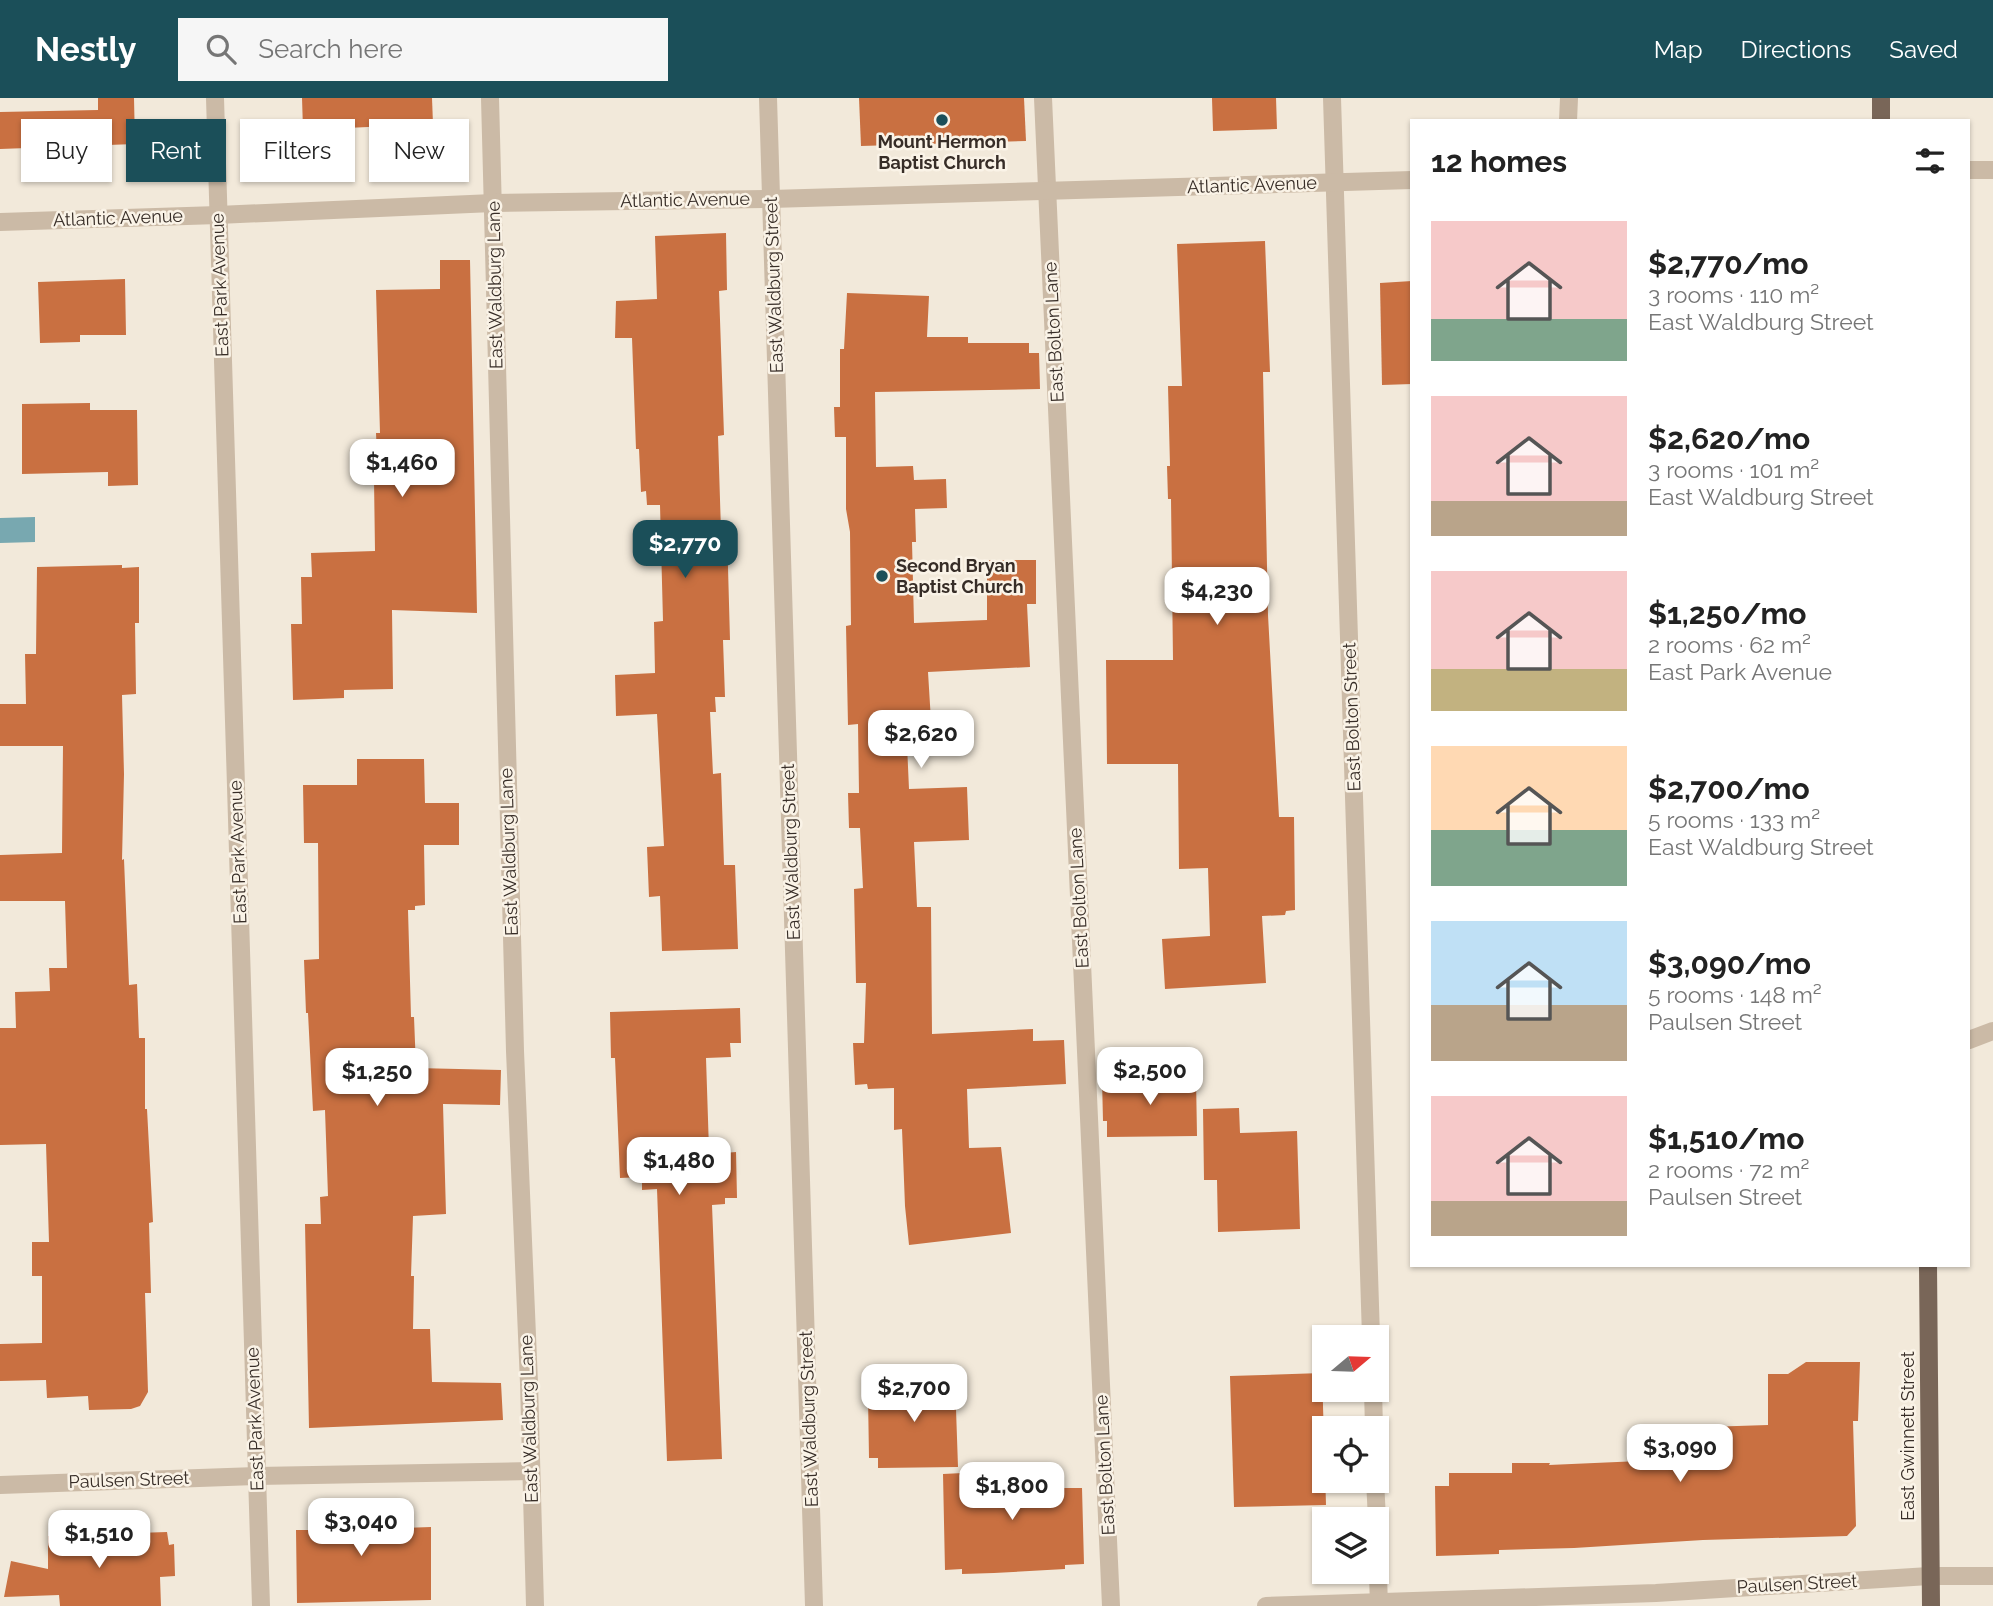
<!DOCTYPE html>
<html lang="en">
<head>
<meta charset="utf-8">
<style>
	body { margin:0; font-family:Raleway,sans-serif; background:#f6f6f6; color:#222; height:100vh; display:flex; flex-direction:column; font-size:26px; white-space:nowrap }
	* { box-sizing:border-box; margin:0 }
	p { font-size:23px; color:#767676 }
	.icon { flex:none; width:38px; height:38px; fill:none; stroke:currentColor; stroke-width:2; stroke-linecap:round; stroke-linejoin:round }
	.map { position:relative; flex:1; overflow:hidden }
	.details { position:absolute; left:1410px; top:21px; width:560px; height:1148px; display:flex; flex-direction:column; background:#fff; border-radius:0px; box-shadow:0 2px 5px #0004 }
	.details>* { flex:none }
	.top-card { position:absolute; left:21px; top:21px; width:665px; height:63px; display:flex; gap:14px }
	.needle { width:46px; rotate:71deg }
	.fabs { position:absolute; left:1312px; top:1227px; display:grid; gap:14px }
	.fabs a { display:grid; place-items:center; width:77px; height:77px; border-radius:0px; background:#fff; box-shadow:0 2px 5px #0004; font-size:35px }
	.price { position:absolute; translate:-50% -60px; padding:0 16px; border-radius:14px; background:#fff; color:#222; font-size:23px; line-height:46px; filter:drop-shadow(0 2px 4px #0008) }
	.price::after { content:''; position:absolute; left:50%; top:42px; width:21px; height:16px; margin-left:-10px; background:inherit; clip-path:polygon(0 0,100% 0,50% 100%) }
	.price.on { background:#1b4f59; color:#fff }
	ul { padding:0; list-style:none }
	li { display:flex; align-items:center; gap:21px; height:175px; padding:0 21px }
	li span { display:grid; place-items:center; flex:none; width:196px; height:140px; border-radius:0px; color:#555 }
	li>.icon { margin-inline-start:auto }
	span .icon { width:84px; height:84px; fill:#fffc; stroke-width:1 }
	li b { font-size:30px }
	h2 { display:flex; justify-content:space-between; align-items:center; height:84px; padding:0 21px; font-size:30px }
	.tag { padding:0 24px; border-radius:0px; background:#fff; box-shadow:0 2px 5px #0004; font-size:24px; line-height:63px }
	.tag.on { background:#1b4f59; color:#fff }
	header { display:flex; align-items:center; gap:42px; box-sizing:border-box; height:98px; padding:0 35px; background:#1b4f59; color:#fff }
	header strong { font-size:33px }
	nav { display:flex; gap:38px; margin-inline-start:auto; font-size:24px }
	.search { width:490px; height:63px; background:#f6f6f6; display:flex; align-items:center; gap:18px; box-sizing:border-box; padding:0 24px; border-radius:0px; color:#767676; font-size:26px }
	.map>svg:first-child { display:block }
	.water { fill:#78a8b0 }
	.building { fill:#c97041 }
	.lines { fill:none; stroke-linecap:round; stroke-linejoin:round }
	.minor { stroke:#cbbaa6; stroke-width:18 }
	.major { stroke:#796658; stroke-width:18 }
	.poi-dot { fill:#1b4f59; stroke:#faf3e7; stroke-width:2.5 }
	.labels { text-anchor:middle; stroke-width:5; stroke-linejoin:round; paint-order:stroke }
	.poi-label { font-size:18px; font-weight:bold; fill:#372d27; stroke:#faf3e7 }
	.street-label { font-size:18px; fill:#372d27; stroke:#faf3e7 }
</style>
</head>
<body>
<header>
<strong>Nestly</strong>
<div class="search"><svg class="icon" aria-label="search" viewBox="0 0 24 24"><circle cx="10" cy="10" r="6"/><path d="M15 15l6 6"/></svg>Search here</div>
<nav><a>Map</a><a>Directions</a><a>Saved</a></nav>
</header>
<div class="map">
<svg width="1993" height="1508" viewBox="0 0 1993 1508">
	<rect width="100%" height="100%" fill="#f2e9da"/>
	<path class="water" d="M35,419v25l-35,1v-25z"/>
	<g class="building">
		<path d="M98,0h36l1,46 -135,5v-37l98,-2z"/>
		<path d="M302,0h130l1,26 -130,6z"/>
		<path d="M859,0h165l2,43 -165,5z"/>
		<path d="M1212,0h64l1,31 -64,2z"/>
		<path d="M726,135l1,57 -8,1 5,144 -6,1 3,95h6l3,109h-7l2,57h-10l1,15h-6l3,62 8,-1 3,92h11l3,84 -76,2 -2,-55 -11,1 -2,-50 17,-1 -7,-132 -41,2 -1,-41 40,-2 -1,-51 9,-1 -3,-116h-13l-1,-14 -5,1 -2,-43h-3l-4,-111h-17l1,-37 41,-2 -2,-63z"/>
		<path d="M1265,143l5,131h-7l5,243 11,202h15l1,93 -9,1 -1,4 -23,1 4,67 -101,6 -3,-50 48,-3 -2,-68 -29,1 -1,-105h-71l-1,-104h67l-2,-161h-3l-1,-33h3l-2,-80h14l-5,-142z"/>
		<path d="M440,162h30l7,353 -85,-3 1,79 -49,1v8l-51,2 -2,-76h11l-1,-47h11l-1,-24 64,-2 -1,-72h4l-2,-46h4l-4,-143 64,-1z"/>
		<path d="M125,181l1,56h-46v7l-40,1 -2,-61z"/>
		<path d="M1412,183v103l-30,1 -2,-102z"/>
		<path d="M847,195l82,3 -2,41h41v6h61v10h10l1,36 -165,3 1,75 37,-1 1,14 32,-1 1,29 -32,1 1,33h-4l2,81 73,-3v-60h49v44h-9l3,63 -102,5 3,49 -25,1 3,67 58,-2 2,53 -55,2 3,65h14l1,127 101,-5v12l31,-1 2,44 -99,5 2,59 32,-1 10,86 -102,12 -4,-39 -3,-77 -8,1v-42l-26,1 -1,-5 -12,1 -2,-42h11l2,-60h-10l-2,-94 9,-1 -3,-60h-11l-1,-35h11l-1,-69 -10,1 -2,-99 5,-1 -1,-93 -4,-23v-72h-11l-1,-30h6v-58h4z"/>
		<path d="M90,305v7h47l1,75 -30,1v-14l-86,2v-70z"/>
		<path d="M122,467v3l17,-1v56h-4l1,71 -14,1 2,79 -2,86 2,-1 5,126 8,-1 2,54h6v71h2l6,113 -4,1 2,70h-6l3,99 -8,14 -9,3 -42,1 -1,-14 -41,2 -1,-18 -46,1v-37l42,-1v-67h-10v-34h17l-3,-98 -46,1v-117h16l-1,-36 35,-1 -1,-23h18l-2,-67h-65v-46l62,-2 1,-107h-63v-42h26l-1,-50h11l1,-87z"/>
		<path d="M357,661h67l1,44h34v42h-35l1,60 -10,1v4h-7l3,107h3l2,51 85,2 -1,35 -57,-1 3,110 -33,2 -2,60h3l-1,53h17l2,53 69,1 2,37 -194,8 -4,-204h16l-1,-27 8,-1 -3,-86 -12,1 -5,-98h-2l-2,-53 15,-1 -1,-116h-14l-1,-58h54z"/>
		<path d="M740,910l1,35h-11l1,14 -25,1 3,92 15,-1v4l12,-1 1,46h-12v6l-13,1 10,254 -55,2 -10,-272 -15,1v-13l-22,1 -5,-120h-4l-1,-46z"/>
		<path d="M1196,980l1,58 -90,1v-16h-4l-1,-42z"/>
		<path d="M1239,1010l1,25 57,-2 3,98 -82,3 -1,-52h-13l-1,-71z"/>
		<path d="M1806,1264h54l-2,59h-5l3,105 -9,10 -144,4 -129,8 -75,2v4l-63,2 -1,-70h14v-13h63v-10h38l-1,2 159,-7 -2,-31 62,-2v-51h20z"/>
		<path d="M1322,1275l4,132 -92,2 -4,-131z"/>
		<path d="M955,1282l3,87 -80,1v-10h-9l-1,-62h8v-15z"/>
		<path d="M1061,1370l2,20h19l2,76 -19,1v4l-71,4 -32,1v-5l-17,1 -2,-96z"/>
		<path d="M319,1401l57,2 -1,28 56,-2v73l-134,3 -1,-73h22z"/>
		<path d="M167,1434l2,13 5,-1 1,32 -15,1 1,29h-101l-1,-11 -55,2 7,-36 37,8v-33z"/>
	</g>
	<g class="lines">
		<g class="minor">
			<path d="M215,0l46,1508"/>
			<path d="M490,0l25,953 14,332 6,223"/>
			<path d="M768,0l46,1508"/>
			<path d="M1043,0l68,1508"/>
			<path d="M1332,0l39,1239"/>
			<path d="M1568,23l1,-23"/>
			<path d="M1969,72h24"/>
			<path d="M0,124l218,-7 275,-12 278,-4 641,-19"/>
			<path d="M1969,942l24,-9"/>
			<path d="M1373,1292l1,38"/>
			<path d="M1375,1382l2,39"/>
			<path d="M0,1387l257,-9 274,-5"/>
			<path d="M1377,1445l2,63"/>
			<path d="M1266,1508l390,-13 273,-17h64"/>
		</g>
		<g class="major">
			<path d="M1881,0v23"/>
			<path d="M1928,1167l3,341"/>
		</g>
	</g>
	<g class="poi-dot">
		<circle cx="942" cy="22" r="7"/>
		<circle cx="882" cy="478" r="7"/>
	</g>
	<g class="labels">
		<g class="poi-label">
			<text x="942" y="50">Mount Hermon<tspan x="942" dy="21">Baptist Church</tspan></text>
			<text x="896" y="474" text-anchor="start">Second Bryan<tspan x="896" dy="21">Baptist Church</tspan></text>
		</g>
		<g class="street-label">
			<text transform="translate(1252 87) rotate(-2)" y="6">Atlantic Avenue</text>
			<text transform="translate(685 102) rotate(-1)" y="6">Atlantic Avenue</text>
			<text transform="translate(118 120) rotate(-2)" y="6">Atlantic Avenue</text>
			<text transform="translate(220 187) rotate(-92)" y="6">East Park Avenue</text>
			<text transform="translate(495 187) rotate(-91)" y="6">East Waldburg Lane</text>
			<text transform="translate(774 187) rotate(-92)" y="6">East Waldburg Street</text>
			<text transform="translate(1054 234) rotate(-93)" y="6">East Bolton Lane</text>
			<text transform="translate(1352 619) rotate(-92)" y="6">East Bolton Street</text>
			<text transform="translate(238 754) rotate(-92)" y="6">East Park Avenue</text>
			<text transform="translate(509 754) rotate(-92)" y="6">East Waldburg Lane</text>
			<text transform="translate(791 754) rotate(-92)" y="6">East Waldburg Street</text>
			<text transform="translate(1079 800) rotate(-93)" y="6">East Bolton Lane</text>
			<text transform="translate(255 1321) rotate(-92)" y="6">East Park Avenue</text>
			<text transform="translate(529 1321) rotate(-92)" y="6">East Waldburg Lane</text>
			<text transform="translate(809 1321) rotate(-92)" y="6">East Waldburg Street</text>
			<text transform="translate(1908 1338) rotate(-90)" y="6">East Gwinnett Street</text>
			<text transform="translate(1105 1367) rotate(-93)" y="6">East Bolton Lane</text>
			<text transform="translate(129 1382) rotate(-2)" y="6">Paulsen Street</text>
			<text transform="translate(1797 1486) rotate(-3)" y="6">Paulsen Street</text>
		</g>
	</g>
</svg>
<div class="fabs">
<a><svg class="needle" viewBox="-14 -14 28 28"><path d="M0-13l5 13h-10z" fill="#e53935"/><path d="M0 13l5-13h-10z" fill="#767676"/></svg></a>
<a><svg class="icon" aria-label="locate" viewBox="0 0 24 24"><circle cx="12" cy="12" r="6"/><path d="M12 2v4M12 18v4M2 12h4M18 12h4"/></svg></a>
<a><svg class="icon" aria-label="layers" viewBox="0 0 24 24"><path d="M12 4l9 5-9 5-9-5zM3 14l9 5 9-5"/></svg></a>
</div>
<b class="price" style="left:402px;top:401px">$1,460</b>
<b class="price on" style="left:685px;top:482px">$2,770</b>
<b class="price" style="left:1217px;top:529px">$4,230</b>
<b class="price" style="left:921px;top:672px">$2,620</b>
<b class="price" style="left:1150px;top:1009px">$2,500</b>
<b class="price" style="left:377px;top:1010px">$1,250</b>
<b class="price" style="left:679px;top:1099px">$1,480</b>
<b class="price" style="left:914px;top:1326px">$2,700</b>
<b class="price" style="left:1680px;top:1386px">$3,090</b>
<b class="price" style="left:1012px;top:1424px">$1,800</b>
<b class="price" style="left:361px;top:1460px">$3,040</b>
<b class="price" style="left:99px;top:1472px">$1,510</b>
<div class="top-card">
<a class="tag">Buy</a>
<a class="tag on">Rent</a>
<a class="tag">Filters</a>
<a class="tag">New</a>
</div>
<section class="details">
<h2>12 homes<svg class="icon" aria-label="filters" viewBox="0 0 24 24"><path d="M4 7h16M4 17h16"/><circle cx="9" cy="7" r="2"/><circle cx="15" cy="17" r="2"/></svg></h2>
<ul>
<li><span style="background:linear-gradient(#f6c9c9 70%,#7fa58c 0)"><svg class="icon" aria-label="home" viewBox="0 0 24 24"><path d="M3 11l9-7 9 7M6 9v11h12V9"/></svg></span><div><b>$2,770/mo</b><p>3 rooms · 110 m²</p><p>East Waldburg Street</p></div></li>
<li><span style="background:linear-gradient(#f6c9c9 75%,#b9a48a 0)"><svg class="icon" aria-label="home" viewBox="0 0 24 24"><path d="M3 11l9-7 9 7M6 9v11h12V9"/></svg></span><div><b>$2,620/mo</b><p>3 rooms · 101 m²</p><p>East Waldburg Street</p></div></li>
<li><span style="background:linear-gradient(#f6c9c9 70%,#c2b280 0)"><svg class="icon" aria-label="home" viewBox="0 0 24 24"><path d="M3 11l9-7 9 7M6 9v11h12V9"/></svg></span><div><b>$1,250/mo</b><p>2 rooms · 62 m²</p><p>East Park Avenue</p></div></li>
<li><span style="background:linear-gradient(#ffd9b3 60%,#7fa58c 0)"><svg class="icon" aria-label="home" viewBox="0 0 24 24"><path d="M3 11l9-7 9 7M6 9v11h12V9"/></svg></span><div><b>$2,700/mo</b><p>5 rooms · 133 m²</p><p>East Waldburg Street</p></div></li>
<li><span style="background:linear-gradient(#bfe0f5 60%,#b9a48a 0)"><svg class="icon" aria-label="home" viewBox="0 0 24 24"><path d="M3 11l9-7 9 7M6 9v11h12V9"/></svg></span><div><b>$3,090/mo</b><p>5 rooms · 148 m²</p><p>Paulsen Street</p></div></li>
<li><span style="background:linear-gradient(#f6c9c9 75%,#b9a48a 0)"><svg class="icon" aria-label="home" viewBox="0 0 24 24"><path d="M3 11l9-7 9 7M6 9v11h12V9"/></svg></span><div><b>$1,510/mo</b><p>2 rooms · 72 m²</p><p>Paulsen Street</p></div></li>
</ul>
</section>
</div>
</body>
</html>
